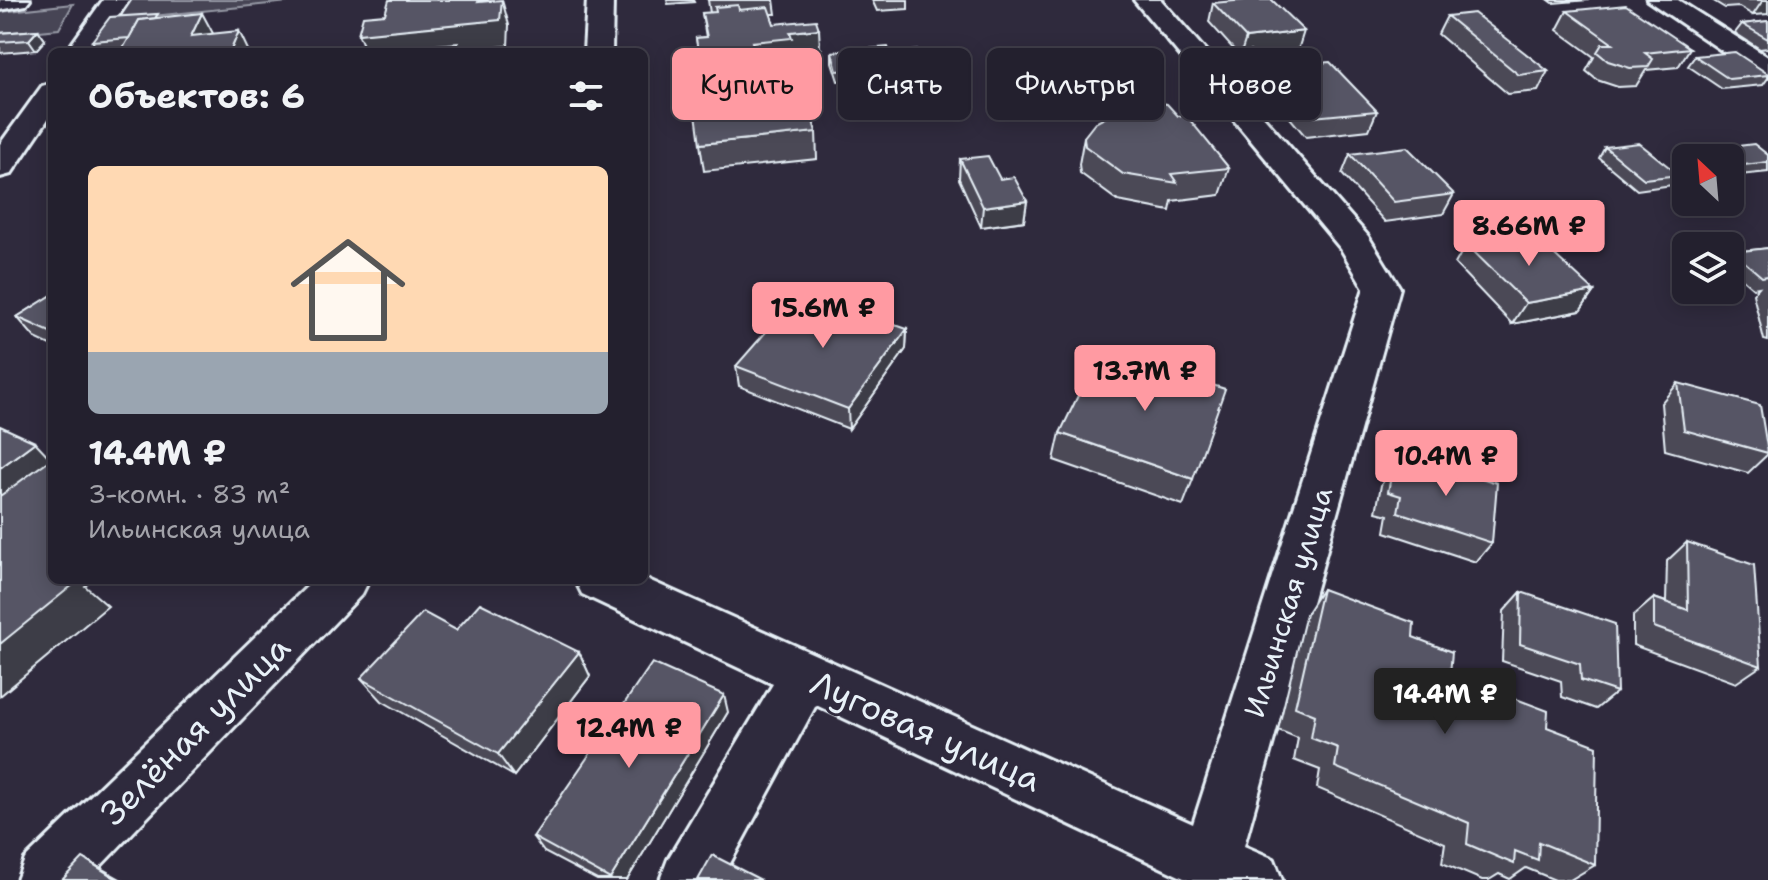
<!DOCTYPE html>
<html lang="ru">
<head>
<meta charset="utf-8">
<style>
	body { margin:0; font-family:"Shantell Sans",sans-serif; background:#2f2d3a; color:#f1f3f6; height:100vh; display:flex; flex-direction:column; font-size:30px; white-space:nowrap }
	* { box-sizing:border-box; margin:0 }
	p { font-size:26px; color:#a3a3aa }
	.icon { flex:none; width:44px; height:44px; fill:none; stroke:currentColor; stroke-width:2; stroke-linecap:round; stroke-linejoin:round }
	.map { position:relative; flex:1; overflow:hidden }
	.panel { position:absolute; left:48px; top:48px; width:600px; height:536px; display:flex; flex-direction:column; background:#23202e; border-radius:12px; box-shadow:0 4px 20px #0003,0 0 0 2px #403e4a }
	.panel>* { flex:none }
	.top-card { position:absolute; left:672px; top:48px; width:760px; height:72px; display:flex; gap:16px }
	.needle { width:52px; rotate:334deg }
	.controls { position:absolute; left:1672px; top:144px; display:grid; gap:16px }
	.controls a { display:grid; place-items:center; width:72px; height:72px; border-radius:12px; background:#23202e; box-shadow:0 4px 20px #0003,0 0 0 2px #403e4a; font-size:40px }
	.price { position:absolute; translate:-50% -68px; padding:0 18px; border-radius:8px; background:#ff9aa2; color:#111; font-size:26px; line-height:52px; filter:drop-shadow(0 2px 4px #0008) }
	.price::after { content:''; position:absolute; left:50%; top:48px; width:24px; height:18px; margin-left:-12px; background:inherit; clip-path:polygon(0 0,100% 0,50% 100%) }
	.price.on { background:#222; color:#fff }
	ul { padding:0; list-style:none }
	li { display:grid; align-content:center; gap:16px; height:424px; padding:0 40px }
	li span { display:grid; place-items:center; height:248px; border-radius:12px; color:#555 }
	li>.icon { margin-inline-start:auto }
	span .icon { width:144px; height:144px; fill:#fffc; stroke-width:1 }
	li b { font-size:34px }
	h2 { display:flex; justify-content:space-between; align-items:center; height:96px; padding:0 40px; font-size:34px }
	.pill { padding:0 28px; border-radius:12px; background:#23202e; box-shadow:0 4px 20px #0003,0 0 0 2px #403e4a; font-size:28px; line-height:72px }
	.pill.on { background:#ff9aa2; color:#111 }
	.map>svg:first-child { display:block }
	.green { fill:#464455; stroke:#979aa6; stroke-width:2 }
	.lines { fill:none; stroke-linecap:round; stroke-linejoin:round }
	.street-casing { stroke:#e8f1f8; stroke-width:6 }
	.street { fill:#2f2a3d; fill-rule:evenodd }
	.wall { fill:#4b4957; stroke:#e8f1f8; stroke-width:2 }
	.shaded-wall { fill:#3d3c47; stroke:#e8f1f8; stroke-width:2 }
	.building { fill:#575565; stroke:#e8f1f8; stroke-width:2 }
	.labels { text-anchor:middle; stroke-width:6; stroke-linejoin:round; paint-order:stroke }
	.street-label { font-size:28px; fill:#e8f1f8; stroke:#2f2a3d }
	.near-street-label { font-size:34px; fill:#e8f1f8; stroke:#2f2a3d }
</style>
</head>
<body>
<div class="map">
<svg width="1768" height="880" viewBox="0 0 1768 880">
	<rect width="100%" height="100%" fill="#2f2a3d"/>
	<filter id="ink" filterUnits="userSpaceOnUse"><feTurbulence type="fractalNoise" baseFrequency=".0125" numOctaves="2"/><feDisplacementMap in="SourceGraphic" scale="16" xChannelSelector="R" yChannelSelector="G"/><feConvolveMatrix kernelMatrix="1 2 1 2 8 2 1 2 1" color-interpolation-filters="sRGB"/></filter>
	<g filter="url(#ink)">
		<g class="green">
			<path d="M127,0h181l-194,20z"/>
			<path d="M73,4l-14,25 -59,6v-23z"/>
		</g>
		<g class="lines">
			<defs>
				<g id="street">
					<path d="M0,0h30l-4,5 -26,5z"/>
					<path d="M103,0h26l-35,52h-28z"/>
					<path d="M587,0h26l-1,52h-28z"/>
					<path d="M1134,0h27l207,236 32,52 -156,558 30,13 8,21h-94l-372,-175 -95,175h-61l8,-21 105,-175 -191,-90 -7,-14 69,-2 549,246 171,-536 -23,-39z"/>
					<path d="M1647,0h31l90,57v20l-10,-2z"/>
					<path d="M52,83v30l-41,61 -11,3v-33l42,-58z"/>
					<path d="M314,580h55l-7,14 -275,286h-70l8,-21z"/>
				</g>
			</defs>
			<use href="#street" class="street-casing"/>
			<use href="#street" class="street"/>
		</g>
		<g class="wall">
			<path d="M667,0h26l1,2 -26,2z"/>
			<path d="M708,0h66l2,14h-6l4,10 46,24 -28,3 1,6 -38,4 2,12 -55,6 -6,-41 10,-1 -4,-24h8z"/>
			<path d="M872,0h36v9l-31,2z"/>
			<path d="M1549,0h40l-36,3z"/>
			<path d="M1712,0h56l-15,15 -14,-8 -14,1z"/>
			<path d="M1213,3l85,47 -45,5 11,26 -26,3 -17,-19 3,-10 13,-2 -28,-31z"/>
			<path d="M1567,11l123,37 -12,19 -32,3 -10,16 -18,1 -21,-7 -11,-9 8,-14 -37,-27z"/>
			<path d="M158,14l-35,35 -24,2 -7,-10z"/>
			<path d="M1447,16l101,55 -10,20 -30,3 -70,-60z"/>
			<path d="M1768,21v27l-8,1 -25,-16 7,-9z"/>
			<path d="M38,30l7,10 -9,10 -36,3v-20z"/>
			<path d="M832,52l62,14v10l-56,5 -6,-19z"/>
			<path d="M899,52l31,14 -1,10 -24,2 -6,-16z"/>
			<path d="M1695,56l73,18v4l-5,7 -41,4 -34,-23z"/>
			<path d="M1270,67l107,44 -8,19 -63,7 -42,-50z"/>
			<path d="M1108,108l70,8 51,52 -9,27 -48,6 -2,10 -52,-10 -38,-28 -1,-9 5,-27 23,-20z"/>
			<path d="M816,132l1,27 -113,12 -4,-27z"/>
			<path d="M1605,147l74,28 -7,10 -35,5 -38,-32z"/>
			<path d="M1714,149l54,6v17l-38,4v-18h-23z"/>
			<path d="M1350,154l104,40 -11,20 -58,8 -43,-48z"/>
			<path d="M960,159l40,20 27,22 -3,20 -43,6 -22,-48z"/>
			<path d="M1466,244l128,47 -14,20 -68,13 -57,-60z"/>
			<path d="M1768,248v93l-4,-1 -11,-46 6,-7 -6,1 -23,-20v-13l3,-3z"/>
			<path d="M52,295v51l-17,-8 -18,-21z"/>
			<path d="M907,329l-1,20 -57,80 -110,-43 -3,-20z"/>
			<path d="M1678,383l90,65v6l-20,19 -83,-23 -4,-47z"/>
			<path d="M1060,433l133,46 -10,26 -129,-45z"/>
			<path d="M1411,456l81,87 -16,19 -91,-30 3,-17 -12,-3 5,-27 12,-19 9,3z"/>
			<path d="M1687,542l74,124 -25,17 -103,-38v-29l21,-18 12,4 1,-41z"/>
			<path d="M1322,589l91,48 37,37 97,53 48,138 -25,15h-15l-29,-12 -16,11 -11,-5 -10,6h-7l-40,-17 3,-20 -128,-55 3,-18 -26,-10 4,-22 -20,-8 28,-116z"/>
			<path d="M1521,592l96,100 -21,17 -34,-12 -1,-16 -59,-20 2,-50z"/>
			<path d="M456,630l123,22 11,24 -76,100 -132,-75 -21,-23z"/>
			<path d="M728,712l-101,168h-30l-53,-28 -11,-15z"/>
		</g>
		<g class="shaded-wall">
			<path d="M479,0h9l1,2 13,-2 7,25 -1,21 -47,4 1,2h-96l-8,-18 120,-32z"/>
			<path d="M1763,0h5v14l-15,1z"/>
			<path d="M202,13l14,26 -25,-3z"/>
			<path d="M819,29l1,19 -28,3 1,6 -38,4 2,12 -55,6 -3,-20 53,-17 38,-10z"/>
			<path d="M38,30l7,10 -9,10 -7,-10z"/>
			<path d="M239,31l10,21h-19z"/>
			<path d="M1304,31l-6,19 -58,6 6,-18z"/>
			<path d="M1268,71l-4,10 -26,3 3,-10z"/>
			<path d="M1027,201l-3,20 -43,6 2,-20z"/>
			<path d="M1594,291l-14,20 -68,13 14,-21z"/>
			<path d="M907,329l-1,20 -57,80 -1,-20z"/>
			<path d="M35,442l17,18v4l-52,39v-35z"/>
			<path d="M70,580h22l-7,6 23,20 -108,90v-52z"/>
			<path d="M579,652l11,24 -76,100 -16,-22z"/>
			<path d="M724,695l4,17 -101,168h-16l-1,-1z"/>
			<path d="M83,858l25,14 14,8h-4z"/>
		</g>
		<g class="building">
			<path d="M389,0h90l-1,2 24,-2 -2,20 -142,14 5,-18 22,-2z"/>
			<path d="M1245,0h27l32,31 -58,7 -33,-35z"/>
			<path d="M738,5l1,5 29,-3 6,17 42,-4 3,9 -29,3 2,6 -40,4 3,12 -56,5 -3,-21 11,-1 -5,-24 14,-1 -1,-5z"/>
			<path d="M1626,5l64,43 -45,5 8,6 -5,8 -18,1 -22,-7 -11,-9 5,-8h11l-46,-33z"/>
			<path d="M202,13l-11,23 48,-5 -9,21h-109l18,-32z"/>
			<path d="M1474,13l74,58 -29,4 -72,-59z"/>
			<path d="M158,14l-3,4 -16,2 -10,18 -37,3 18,-24z"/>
			<path d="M1768,21v18l-26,-15z"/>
			<path d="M38,30l-9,10 -29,2v-9z"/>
			<path d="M458,43l-1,9h-57l1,-4z"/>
			<path d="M888,47l6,19 -57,5 -5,-19z"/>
			<path d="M923,50l7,16 -24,2 -7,-16z"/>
			<path d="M1250,51l18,20 -27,3 -17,-19z"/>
			<path d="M1735,52l33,22v1l-39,4 -34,-23z"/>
			<path d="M1330,62l47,49 -64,6 -43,-50z"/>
			<path d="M800,73l16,59 -116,12 -8,-61z"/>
			<path d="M1128,98l39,6 11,12 8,-1 43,53 -58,6 6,9 -54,-9 -38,-28 -1,-9 11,-14 17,-9 -4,-6 7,-6z"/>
			<path d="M1639,143l40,32 -35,4 -39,-32z"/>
			<path d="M1754,144l14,11v7l-32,4 -6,-5v-3h-4l-12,-9z"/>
			<path d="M1407,147l47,47 -60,8 -44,-48z"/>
			<path d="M988,156l12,23 14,-2 13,24 -44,6 -23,-48z"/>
			<path d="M1531,233l63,58 -68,12 -60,-59z"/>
			<path d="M1768,248v28l-6,1 -29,-25z"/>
			<path d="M801,292l106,37 -59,80 -112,-43z"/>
			<path d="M52,295v38l-35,-16z"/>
			<path d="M1100,350l125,39 -32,90 -133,-46z"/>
			<path d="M1678,383l82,22 8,48 -84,-23z"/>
			<path d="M0,426l35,16 -35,26z"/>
			<path d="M1411,456l86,27 -5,60 -94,-31 3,-16 -13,-4 5,-26 16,5z"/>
			<path d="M48,461l4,2v117h27l-79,64v-148z"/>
			<path d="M1687,542l67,23 7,101 -107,-39v-29l34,12z"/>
			<path d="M1322,589l92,34 -1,14 39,15 -2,22 98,37 -1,16 50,19 -2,119 -56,-23 -1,18 -23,-9 -1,13 -47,-20 2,-21 -134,-56 3,-19 -27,-10 4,-23 -20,-8z"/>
			<path d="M1521,592l94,32 2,68 -36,-12 -1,-16 -60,-20z"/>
			<path d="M480,603l99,49 -81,102 -137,-76 62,-66 33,18z"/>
			<path d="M652,663l72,32 -114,184 -77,-42z"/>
			<path d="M712,855l49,25h-63z"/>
			<path d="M83,858l35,22h-56z"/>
		</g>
	</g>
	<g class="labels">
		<g class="street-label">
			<text transform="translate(1288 602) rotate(-73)" y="10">Ильинская улица</text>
		</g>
		<g class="near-street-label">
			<text transform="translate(195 730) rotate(-45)" y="12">Зелёная улица</text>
			<text transform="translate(926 731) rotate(24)" y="12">Луговая улица</text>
		</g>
	</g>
</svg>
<div class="controls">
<a><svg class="needle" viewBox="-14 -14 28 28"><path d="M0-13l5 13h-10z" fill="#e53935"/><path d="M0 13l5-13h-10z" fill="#a3a3aa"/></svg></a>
<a><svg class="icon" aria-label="layers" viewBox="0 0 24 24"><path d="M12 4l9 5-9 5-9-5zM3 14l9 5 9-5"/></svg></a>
</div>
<b class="price" style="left:1529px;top:268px">8.66M ₽</b>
<b class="price" style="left:823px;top:350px">15.6M ₽</b>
<b class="price" style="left:1145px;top:413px">13.7M ₽</b>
<b class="price" style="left:1446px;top:498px">10.4M ₽</b>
<b class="price on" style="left:1445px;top:736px">14.4M ₽</b>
<b class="price" style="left:629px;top:770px">12.4M ₽</b>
<div class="top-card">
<a class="pill on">Купить</a>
<a class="pill">Снять</a>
<a class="pill">Фильтры</a>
<a class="pill">Новое</a>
</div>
<section class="panel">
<h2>Объектов: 6<svg class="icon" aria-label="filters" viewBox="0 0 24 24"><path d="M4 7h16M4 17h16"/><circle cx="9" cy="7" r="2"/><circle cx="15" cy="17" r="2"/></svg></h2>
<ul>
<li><span style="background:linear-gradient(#ffd9b3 75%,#9aa5b1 0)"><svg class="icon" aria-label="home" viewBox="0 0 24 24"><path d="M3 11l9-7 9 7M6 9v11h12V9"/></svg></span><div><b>14.4M ₽</b><p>3-комн. · 83 m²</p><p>Ильинская улица</p></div></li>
</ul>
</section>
</div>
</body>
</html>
